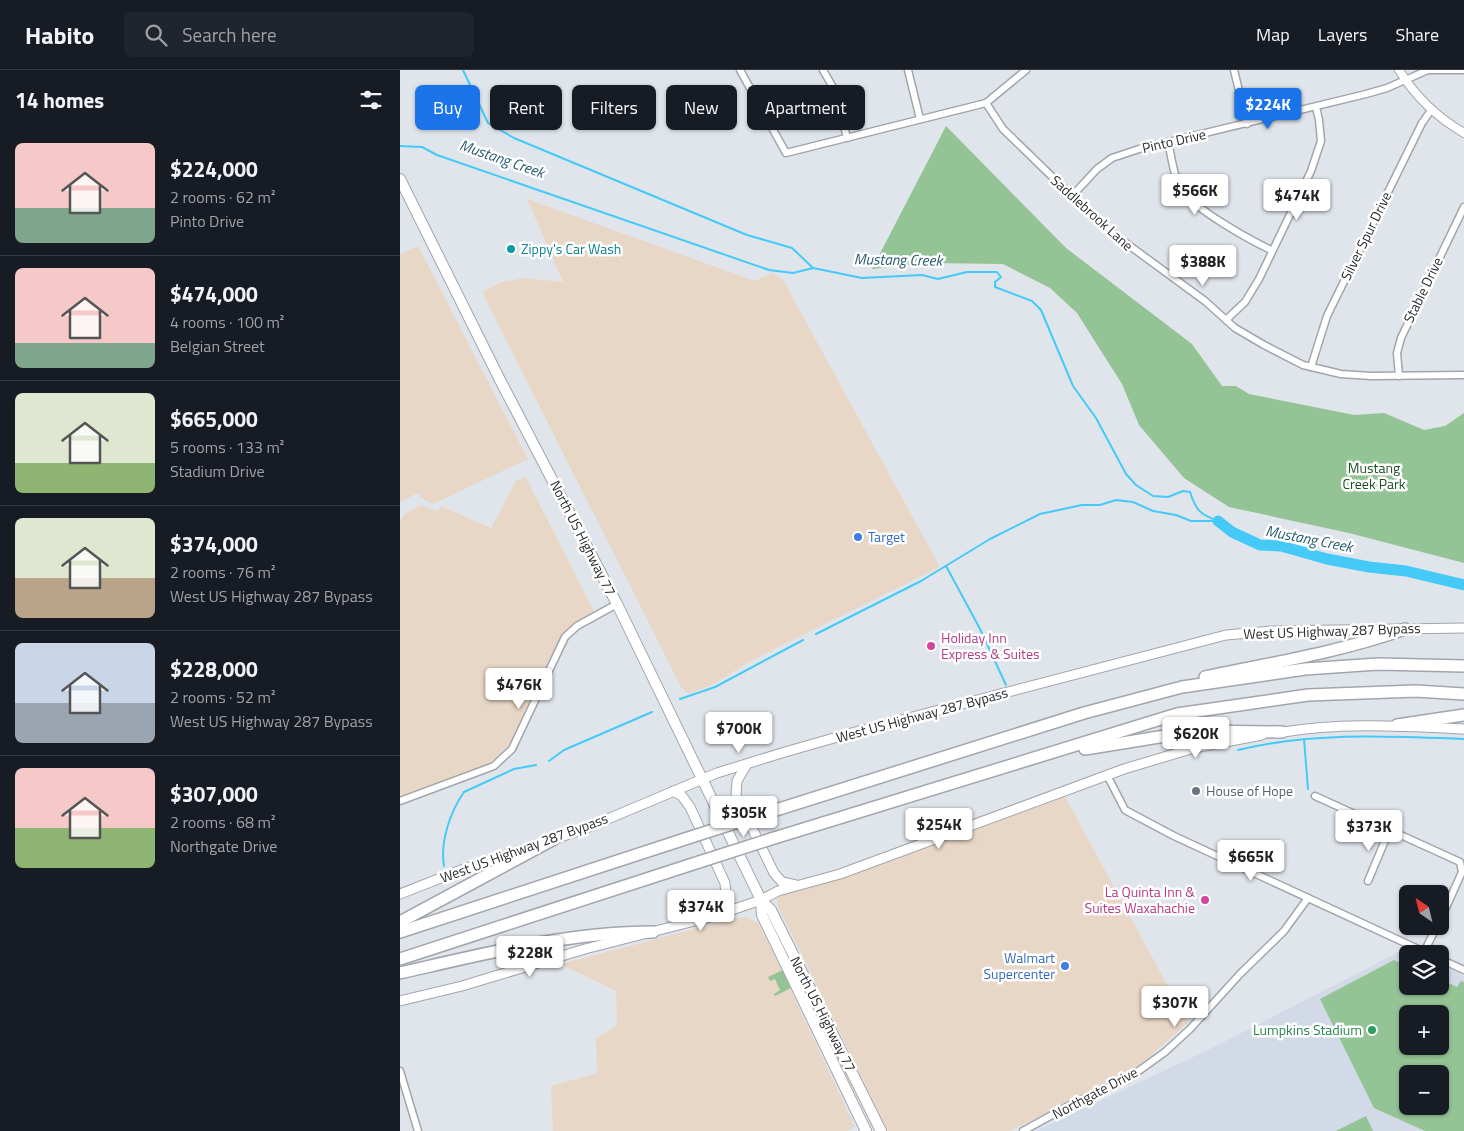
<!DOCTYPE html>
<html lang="en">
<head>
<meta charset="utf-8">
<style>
	body { margin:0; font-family:"Titillium Web",sans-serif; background:#20242c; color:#f1f3f6; height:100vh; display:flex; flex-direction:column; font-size:19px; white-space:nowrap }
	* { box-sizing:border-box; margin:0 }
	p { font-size:16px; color:#9ea1a6 }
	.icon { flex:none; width:28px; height:28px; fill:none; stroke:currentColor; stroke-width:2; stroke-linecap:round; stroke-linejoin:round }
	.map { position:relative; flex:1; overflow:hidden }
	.sheet { display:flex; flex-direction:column; background:#171b24; width:400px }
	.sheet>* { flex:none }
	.banner { position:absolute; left:15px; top:15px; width:475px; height:45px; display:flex; gap:10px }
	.needle { width:32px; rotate:325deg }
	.fabs { position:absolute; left:999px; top:815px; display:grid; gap:10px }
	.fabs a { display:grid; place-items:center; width:50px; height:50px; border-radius:8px; background:#171b24; box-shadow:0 1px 4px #0004; font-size:25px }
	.price { position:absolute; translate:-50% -42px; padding:0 11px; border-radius:5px; background:#fff; color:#222; font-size:16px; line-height:32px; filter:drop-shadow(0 1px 2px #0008) }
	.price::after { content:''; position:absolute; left:50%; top:30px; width:15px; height:11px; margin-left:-8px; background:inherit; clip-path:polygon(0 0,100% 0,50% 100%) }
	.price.current { background:#1a73e8; color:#fff }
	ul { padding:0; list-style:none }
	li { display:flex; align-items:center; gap:15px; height:125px; padding:0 15px }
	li+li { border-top:1px solid #363941 }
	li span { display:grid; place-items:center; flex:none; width:140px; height:100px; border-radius:8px; color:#555 }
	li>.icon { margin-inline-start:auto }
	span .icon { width:60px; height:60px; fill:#fffc; stroke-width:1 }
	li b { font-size:21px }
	h2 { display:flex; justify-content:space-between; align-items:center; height:60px; padding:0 15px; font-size:21px }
	.pill { padding:0 18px; border-radius:8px; background:#171b24; box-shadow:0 1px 4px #0004; font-size:18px; line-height:45px }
	.pill.current { background:#1a73e8; color:#fff }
	header { display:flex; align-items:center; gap:30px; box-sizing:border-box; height:70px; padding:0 25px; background:#171b24; border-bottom:1px solid #363941 }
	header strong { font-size:24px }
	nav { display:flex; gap:28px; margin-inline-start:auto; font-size:18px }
	.search { width:350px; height:45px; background:#20242c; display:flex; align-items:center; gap:12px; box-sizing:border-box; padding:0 18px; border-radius:8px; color:#9ea1a6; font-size:19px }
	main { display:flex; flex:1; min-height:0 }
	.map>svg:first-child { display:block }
	.commercial { fill:#e8d7c6 }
	.built { fill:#d2d9e7; fill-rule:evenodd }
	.green { fill:#94c395; fill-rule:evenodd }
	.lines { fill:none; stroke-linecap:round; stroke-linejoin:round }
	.stream { stroke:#45caf7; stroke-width:2 }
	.river { stroke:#45caf7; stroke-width:11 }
	.minor-casing { stroke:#a1a5ac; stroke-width:9 }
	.tertiary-casing { stroke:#a1a5ac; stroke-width:10 }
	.secondary-casing { stroke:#a1a5ac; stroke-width:11 }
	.primary-casing { stroke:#a1a5ac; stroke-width:12 }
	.motorway-casing { stroke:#a1a5ac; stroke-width:14 }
	.minor { stroke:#fff; stroke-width:6 }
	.tertiary { stroke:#fff; stroke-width:8 }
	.secondary { stroke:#fff; stroke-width:9 }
	.primary { stroke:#fff; stroke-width:10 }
	.motorway { stroke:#fff; stroke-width:11 }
	.motorway-bridge-casing { stroke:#a1a5ac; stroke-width:14; stroke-linecap:butt }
	.motorway-bridge { stroke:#fff; stroke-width:11 }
	.culture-dot { fill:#0f9aa8; stroke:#fff; stroke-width:2 }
	.shop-dot { fill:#3f7fe0; stroke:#fff; stroke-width:2 }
	.hotel-dot { fill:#d1479c; stroke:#fff; stroke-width:2 }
	.worship-dot { fill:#6b7280; stroke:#fff; stroke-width:2 }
	.leisure-dot { fill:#2e9e5b; stroke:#fff; stroke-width:2 }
	.labels { text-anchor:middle; stroke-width:5; stroke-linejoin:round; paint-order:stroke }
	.street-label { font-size:14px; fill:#292a2d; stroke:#fff }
	.culture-label { font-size:14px; fill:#0d838f; stroke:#fff; text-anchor:start }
	.park-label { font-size:14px; fill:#1c5121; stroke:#fff }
	.shop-label { font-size:14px; fill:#366cbe; stroke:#fff; text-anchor:start }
	.hotel-label { font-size:14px; fill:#b23c85; stroke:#fff; text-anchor:start }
	.worship-label { font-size:14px; fill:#5b616d; stroke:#fff; text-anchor:start }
	.leisure-label { font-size:14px; fill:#27864d; stroke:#fff; text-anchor:end }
	.water-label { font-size:15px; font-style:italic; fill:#265b6e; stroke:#fff }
</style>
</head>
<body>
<header>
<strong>Habito</strong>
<div class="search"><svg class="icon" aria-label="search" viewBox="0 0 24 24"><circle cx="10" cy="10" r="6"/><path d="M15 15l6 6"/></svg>Search here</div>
<nav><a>Map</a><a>Layers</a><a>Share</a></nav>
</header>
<main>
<section class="sheet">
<h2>14 homes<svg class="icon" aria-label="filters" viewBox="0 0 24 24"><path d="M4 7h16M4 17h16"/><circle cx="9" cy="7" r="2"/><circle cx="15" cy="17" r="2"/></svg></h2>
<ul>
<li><span style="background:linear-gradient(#f6c9c9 65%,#7fa58c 0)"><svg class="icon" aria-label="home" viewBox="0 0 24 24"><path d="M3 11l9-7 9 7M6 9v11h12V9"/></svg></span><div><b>$224,000</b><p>2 rooms · 62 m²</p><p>Pinto Drive</p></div></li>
<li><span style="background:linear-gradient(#f6c9c9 75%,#7fa58c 0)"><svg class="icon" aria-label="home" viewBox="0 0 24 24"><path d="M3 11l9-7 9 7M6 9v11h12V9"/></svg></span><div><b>$474,000</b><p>4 rooms · 100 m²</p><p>Belgian Street</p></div></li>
<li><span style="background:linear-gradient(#dfe7d0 70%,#8fb573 0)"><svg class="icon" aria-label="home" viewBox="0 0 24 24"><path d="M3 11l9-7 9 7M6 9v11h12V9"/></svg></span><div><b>$665,000</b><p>5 rooms · 133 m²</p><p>Stadium Drive</p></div></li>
<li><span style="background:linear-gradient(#dfe7d0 60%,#b9a48a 0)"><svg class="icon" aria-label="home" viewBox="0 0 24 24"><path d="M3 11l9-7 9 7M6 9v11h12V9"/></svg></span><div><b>$374,000</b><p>2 rooms · 76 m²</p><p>West US Highway 287 Bypass</p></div></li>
<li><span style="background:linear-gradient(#c9d6e8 60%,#9aa5b1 0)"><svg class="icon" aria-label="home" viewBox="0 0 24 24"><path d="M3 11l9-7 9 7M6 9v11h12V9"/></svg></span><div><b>$228,000</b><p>2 rooms · 52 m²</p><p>West US Highway 287 Bypass</p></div></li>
<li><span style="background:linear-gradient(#f6c9c9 60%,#8fb573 0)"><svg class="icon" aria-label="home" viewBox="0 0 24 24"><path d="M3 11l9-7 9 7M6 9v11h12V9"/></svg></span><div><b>$307,000</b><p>2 rooms · 68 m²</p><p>Northgate Drive</p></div></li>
</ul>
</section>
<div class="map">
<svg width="1064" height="1061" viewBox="0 0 1064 1061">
	<rect width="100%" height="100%" fill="#e0e5ec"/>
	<g class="commercial">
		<path d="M127,129l228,82 17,-8 11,7 157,287 -191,95 -35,22 -26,10 -7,-7 -199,-395 20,-10 22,-4 39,4z"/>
		<path d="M18,176l110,213 -95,45 -12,-6 -3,-5 -18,9v-248z"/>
		<path d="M125,406l73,143 -16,9 -14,10 -45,94 1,4 -16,9 -17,19 -91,34v-277l4,-7 17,-9 17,6 3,-5 50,22 25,-47z"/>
		<path d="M664,725l124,228 -45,39 -22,14 -111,55h-122l-111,-227 1,-7z"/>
		<path d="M346,847l12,6 8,15 89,189 -8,4h-294l-2,-45 46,-13 -1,-34 21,-14 -1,-34 -55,-27 175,-46z"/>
	</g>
	<path class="built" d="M1005,879l11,5h-8v32h32v-21l24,11v155h-428l170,-80zM1008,944h32v32h-32zM1008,1004h32v32h-32z"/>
	<g class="green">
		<path d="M546,56l120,122 126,96 30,42h14l13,8 105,21 30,-2 40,17 21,-4 19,-13v150l-115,-30 -120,-26 -45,-29 -45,-53 -17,-41 -45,-71 -27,-25 -47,-24 -73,-1 -58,6z"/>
		<path d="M994,890l13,6 1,20h32v-7l17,8 4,-6 3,1v149h-39l-51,-23 -54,-109zM1008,944h32v32h-32zM1008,1004h32v32h-32z"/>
		<path d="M383,900l4,2 5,10 -1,6 -16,8 -1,-2 6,-4 -5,-11 -5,2 -2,-4z"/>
		<path d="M966,1046l7,15h-37z"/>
	</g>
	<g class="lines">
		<g class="stream">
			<path d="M63,0l25,53 26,15 233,97 45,13 20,19"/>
			<path d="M0,76l22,1 15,8 332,115 24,3 20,-5 49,10 60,-3 16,4 29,-7h30l4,5 -6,5v5l37,14 9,9 32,76 23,32 30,56 10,11 17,11 15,1 15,-6 7,1c6,18 9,22 28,29"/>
			<path d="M546,496l33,61 27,58"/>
			<path d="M416,564l105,-53 69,-42 50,-25 42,-9h18l16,-5 17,2 20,9 23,4 15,6h25"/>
			<path d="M280,629l35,-12 88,-47"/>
			<path d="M904,669l4,50"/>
			<path d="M838,680c75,-18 149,-14 226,-11"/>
			<path d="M149,691l15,-11 88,-38"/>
			<path d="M44,796c-4,-24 6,-54 20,-74l50,-23 22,-4"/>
		</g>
		<path class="river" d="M818,451l14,11 28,13 21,1 46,13 42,8 37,4 58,14"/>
		<defs>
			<g id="minor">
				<path d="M340,0l46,83 200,-50 40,-33"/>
				<path d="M423,0l12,21 12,47"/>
				<path d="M508,0l12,49"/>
				<path d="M834,0l13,54"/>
				<path d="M586,33l17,26 101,98 101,74 30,27 29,17 39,20 38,9 30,2 93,-1"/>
				<path d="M768,72c4,16 5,34 14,48 12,19 68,50 89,60"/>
				<path d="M672,126l25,-27 15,-11 27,-9 227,-55 21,-6 41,-18h36"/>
				<path d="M826,250l19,-18 14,-23 52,-108 10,-30 -2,-21 -3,-13"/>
				<path d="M911,297l16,-51 95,-193 10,-14"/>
				<path d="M999,306l-2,-23 4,-15 63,-131"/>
				<path d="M707,705l18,35 49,26 255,118"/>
				<path d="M915,726l145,66 2,10 -22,49"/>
				<path d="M0,731l94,-35 18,-17 53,-112 12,-11 40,-22"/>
				<path d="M968,811l21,-50"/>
				<path d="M1024,882l13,-26"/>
				<path d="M1040,889l24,11"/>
				<path d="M0,1001l18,60"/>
				<path d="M623,1061l49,-27 54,-24 39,-28 25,-23 50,-55 44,-43 24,-33"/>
			</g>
			<path id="tertiary" d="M999,0c16,26 39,48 65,63"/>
			<g id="secondary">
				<path d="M877,663c62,-11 125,-7 187,-4"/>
				<path d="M347,694l-10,17 -1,14 38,78 8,9 14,3"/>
				<path d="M273,721l9,5 8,11 35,76 1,13 -12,20"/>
				<path d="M149,771l35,-12 133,-56 68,-21 70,-20 371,-97 46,-4 192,-3"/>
				<path d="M0,824l61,-24 73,-24"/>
				<path d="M0,931l62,-15 123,-37 129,-33 47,-16 17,-9 62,-17 284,-105 70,-21 68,-13"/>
			</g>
			<g id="primary">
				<path d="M0,109l100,201 117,224 144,296 10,10 110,221"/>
				<path d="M361,830l1,15 104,216"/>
			</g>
			<g id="motorway">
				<path d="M805,607c67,-14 135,-25 200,-48"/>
				<path d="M997,655l67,-10"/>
				<path d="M685,679l111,-18 86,1"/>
				<path d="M360,745l324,-102 98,-26 123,-18 73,-5 86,2"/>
				<path d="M371,769l406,-125 131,-19 108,-4 48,3"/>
				<path d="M0,852l154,-83"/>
				<path d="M0,862l288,-94"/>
				<path d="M0,889l299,-97"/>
				<path d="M0,903c83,-19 168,-41 253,-41"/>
			</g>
		</defs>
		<use href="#minor" class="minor-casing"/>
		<use href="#tertiary" class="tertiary-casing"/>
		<use href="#secondary" class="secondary-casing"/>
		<use href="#primary" class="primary-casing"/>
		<use href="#motorway" class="motorway-casing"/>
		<use href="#minor" class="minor"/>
		<use href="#tertiary" class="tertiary"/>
		<use href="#secondary" class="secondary"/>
		<use href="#primary" class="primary"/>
		<use href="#motorway" class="motorway"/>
		<defs>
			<g id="motorway-bridge">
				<path d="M288,768l72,-23"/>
				<path d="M299,792l72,-23"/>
			</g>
		</defs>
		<use href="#motorway-bridge" class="motorway-bridge-casing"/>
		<use href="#motorway-bridge" class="motorway-bridge"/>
	</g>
	<circle class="culture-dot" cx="111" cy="179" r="5"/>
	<g class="shop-dot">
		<circle cx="458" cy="467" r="5"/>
		<circle cx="665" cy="896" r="5"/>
	</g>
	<g class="hotel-dot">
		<circle cx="531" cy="576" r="5"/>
		<circle cx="805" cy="830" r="5"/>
	</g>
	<circle class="worship-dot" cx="796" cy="721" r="5"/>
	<circle class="leisure-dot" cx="972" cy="960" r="5"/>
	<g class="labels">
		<g class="street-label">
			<text transform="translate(774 71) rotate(-13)" y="5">Pinto Drive</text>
			<text transform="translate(692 143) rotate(42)" y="5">Saddlebrook Lane</text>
			<text transform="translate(966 166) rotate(-64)" y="5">Silver Spur Drive</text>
			<text transform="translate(1023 220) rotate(-64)" y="5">Stable Drive</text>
			<text transform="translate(183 468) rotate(63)" y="5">North US Highway 77</text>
			<text transform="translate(932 561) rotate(-2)" y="5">West US Highway 287 Bypass</text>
			<text transform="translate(522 645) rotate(-15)" y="5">West US Highway 287 Bypass</text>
			<text transform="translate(124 778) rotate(-20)" y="5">West US Highway 287 Bypass</text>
			<text transform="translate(423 944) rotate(63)" y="5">North US Highway 77</text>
			<text transform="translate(695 1023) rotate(-28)" y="5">Northgate Drive</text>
		</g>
		<g class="culture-label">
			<text x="121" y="184">Zippy's Car Wash</text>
		</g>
		<g class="park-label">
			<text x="974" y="403">Mustang<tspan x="974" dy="16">Creek Park</tspan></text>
		</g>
		<g class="shop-label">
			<text x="468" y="472">Target</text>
			<text x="655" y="893" text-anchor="end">Walmart<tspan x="655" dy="16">Supercenter</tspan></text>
		</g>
		<g class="hotel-label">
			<text x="541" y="573">Holiday Inn<tspan x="541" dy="16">Express &amp; Suites</tspan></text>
			<text x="795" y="827" text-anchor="end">La Quinta Inn &amp;<tspan x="795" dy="16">Suites Waxahachie</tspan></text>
		</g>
		<g class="worship-label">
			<text x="806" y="726">House of Hope</text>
		</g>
		<g class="leisure-label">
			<text x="962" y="965">Lumpkins Stadium</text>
		</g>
		<g class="water-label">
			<text transform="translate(102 89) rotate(19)" y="5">Mustang Creek</text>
			<text transform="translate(498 190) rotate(1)" y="5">Mustang Creek</text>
			<text transform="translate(909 469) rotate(11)" y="5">Mustang Creek</text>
		</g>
	</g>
</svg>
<div class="fabs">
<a><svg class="needle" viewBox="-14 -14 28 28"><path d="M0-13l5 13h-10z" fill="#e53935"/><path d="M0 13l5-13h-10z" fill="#9ea1a6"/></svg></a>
<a><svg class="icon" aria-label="layers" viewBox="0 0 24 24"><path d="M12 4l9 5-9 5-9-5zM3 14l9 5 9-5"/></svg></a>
<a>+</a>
<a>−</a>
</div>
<b class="price current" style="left:868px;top:60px">$224K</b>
<b class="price" style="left:795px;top:146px">$566K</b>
<b class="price" style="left:897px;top:151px">$474K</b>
<b class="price" style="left:803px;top:217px">$388K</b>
<b class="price" style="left:119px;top:640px">$476K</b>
<b class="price" style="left:339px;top:684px">$700K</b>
<b class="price" style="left:796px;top:689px">$620K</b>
<b class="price" style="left:344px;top:768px">$305K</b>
<b class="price" style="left:539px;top:780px">$254K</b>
<b class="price" style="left:969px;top:782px">$373K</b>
<b class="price" style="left:851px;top:812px">$665K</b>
<b class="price" style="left:301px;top:862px">$374K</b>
<b class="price" style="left:130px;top:908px">$228K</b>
<b class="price" style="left:775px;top:958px">$307K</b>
<div class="banner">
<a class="pill current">Buy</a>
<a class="pill">Rent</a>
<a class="pill">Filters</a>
<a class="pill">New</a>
<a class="pill">Apartment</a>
</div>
</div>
</main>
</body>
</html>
